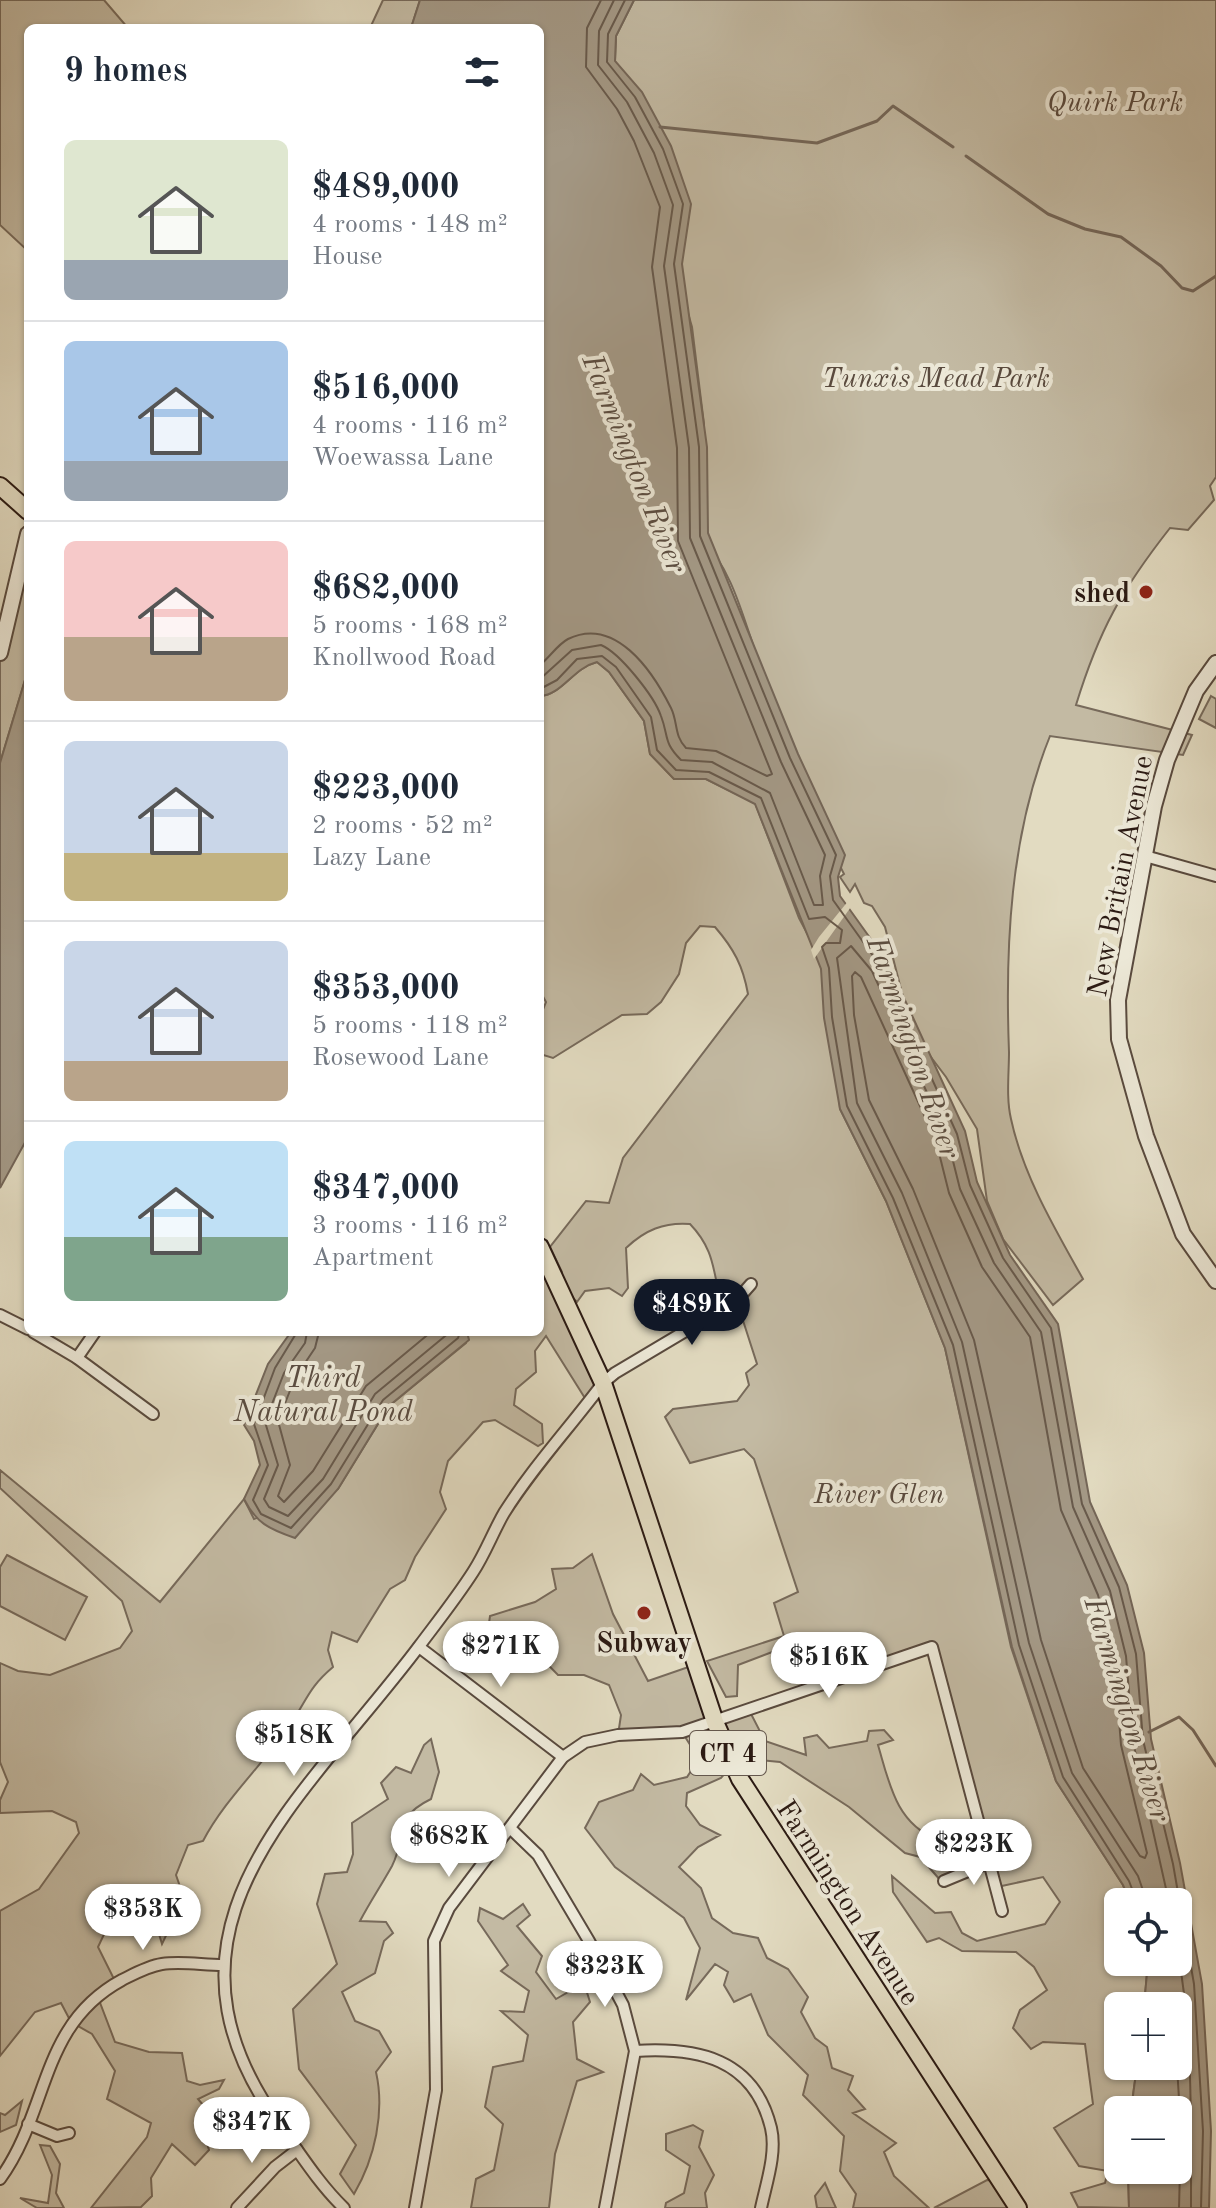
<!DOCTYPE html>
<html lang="en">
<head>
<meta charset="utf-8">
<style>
	body { margin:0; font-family:"Old Standard TT",serif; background:#f2f2f3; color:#1f2937; height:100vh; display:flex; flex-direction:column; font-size:30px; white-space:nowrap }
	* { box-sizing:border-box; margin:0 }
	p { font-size:26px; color:#747a83 }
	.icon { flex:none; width:44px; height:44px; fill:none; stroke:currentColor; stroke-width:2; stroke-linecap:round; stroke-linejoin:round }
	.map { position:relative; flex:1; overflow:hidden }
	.details { position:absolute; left:24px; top:24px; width:520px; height:1312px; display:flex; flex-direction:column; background:#fff; border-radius:12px; box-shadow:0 2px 6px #0004 }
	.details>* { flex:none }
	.buttons { position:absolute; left:1104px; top:1888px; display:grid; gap:16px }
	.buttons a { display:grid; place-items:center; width:88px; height:88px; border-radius:12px; background:#fff; box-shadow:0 2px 6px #0004; font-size:40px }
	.price { position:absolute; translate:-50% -68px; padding:0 18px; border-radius:28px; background:#fff; color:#222; font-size:26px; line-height:52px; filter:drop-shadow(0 2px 4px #0008) }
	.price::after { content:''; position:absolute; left:50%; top:48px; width:24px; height:18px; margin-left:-12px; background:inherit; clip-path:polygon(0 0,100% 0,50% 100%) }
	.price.on { background:#111827; color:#fff }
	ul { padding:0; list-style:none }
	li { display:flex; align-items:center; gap:24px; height:200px; padding:0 40px }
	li+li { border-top:2px solid #e0e1e3 }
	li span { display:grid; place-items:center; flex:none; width:224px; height:160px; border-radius:12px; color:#555 }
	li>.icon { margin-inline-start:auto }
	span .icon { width:96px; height:96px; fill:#fffc; stroke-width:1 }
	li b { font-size:34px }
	h2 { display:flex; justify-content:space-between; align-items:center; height:96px; padding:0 40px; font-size:34px }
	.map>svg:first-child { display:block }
	.green { fill:#c3baa3; stroke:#776a5b; stroke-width:2 }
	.water { fill:#a49986; stroke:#746658; stroke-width:2 }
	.pier { fill:#e2dbc1 }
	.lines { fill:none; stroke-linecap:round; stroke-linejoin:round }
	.shore { stroke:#685a4c; stroke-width:2 }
	.stream { stroke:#746658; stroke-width:3 }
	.minor-casing { stroke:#594a3e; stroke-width:14 }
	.tertiary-casing { stroke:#594a3e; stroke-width:18 }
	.primary-casing { stroke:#2b1a13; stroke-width:20 }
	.minor { stroke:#ece8d7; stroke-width:10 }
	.tertiary { stroke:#ece8d7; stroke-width:14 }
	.primary { stroke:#e2dbc1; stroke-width:16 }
	.poi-dot { fill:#8f2418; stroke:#ece8d7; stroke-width:3 }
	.labels { text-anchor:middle; stroke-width:8; stroke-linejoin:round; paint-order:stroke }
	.shield { fill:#ece8d7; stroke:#65584e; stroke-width:2 }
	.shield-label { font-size:26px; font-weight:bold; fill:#2b1a13 }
	.park-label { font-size:28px; font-style:italic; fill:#594a3e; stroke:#ece8d7 }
	.poi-label { font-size:28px; font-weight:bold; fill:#2b1a13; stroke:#ece8d7; text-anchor:end }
	.street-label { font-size:28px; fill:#2b1a13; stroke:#ece8d7 }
	.water-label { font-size:30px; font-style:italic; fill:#5b4d41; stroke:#ece8d7 }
</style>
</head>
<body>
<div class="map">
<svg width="1216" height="2208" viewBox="0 0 1216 2208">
	<rect width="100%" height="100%" fill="#e2dbc1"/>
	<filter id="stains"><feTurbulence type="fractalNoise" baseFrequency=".0025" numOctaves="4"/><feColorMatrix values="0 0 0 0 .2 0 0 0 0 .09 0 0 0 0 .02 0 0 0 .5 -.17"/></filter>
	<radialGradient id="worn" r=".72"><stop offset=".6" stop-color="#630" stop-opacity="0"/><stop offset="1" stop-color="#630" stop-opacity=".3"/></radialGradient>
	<g class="green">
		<path d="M0,0h104l24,28h-100v223l-28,-26z"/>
		<path d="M383,0h37l-9,28h-41z"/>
		<path d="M634,0h582v477l-6,9 4,14 -26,30 -18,-2c-48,61 -71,102 -94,177l116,30 -9,20 -133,-19c-40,99 -45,211 -41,316 0,22 -3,46 2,67 12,56 44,110 72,160l-30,26 -50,-66 -16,-38 -10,-72 -31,-52 -34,-45 -27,-105 -13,-21 -8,-3 -9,-19 -5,8 -10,-15 4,-3c-35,-66 -59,-139 -84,-209 -15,-40 -27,-97 -59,-126l3,-115 -12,-97 -77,-266 1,-25z"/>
		<path d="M22,560l6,15v95l-28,93v-110z"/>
		<path d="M597,662l12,10 35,49 6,33 24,25h32l49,24 44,115 10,19 18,9 13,163 46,92 59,147 66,299 45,134 67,104 7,17h-12v60h30l-4,44h-26v60h19l-6,44h-13v60h10l1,38 -51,-1 -7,-14 34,-10 3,-12 -29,-5 -25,-38 39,-24 -8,-60 -42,-2 -12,7 -18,-21 7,-18 27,-20 -13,-23 -18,-15 -54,-1 -23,-13 -12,4 -34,-50 -1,-16 43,37 16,-1 11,21 15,8 68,-17 15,-22 -17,-25 -46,10 -6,-24 -50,18 -21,-24 -15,-4 -56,-46 -69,-45 -30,-3 -17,5 -12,14 -34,15 -1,13 14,19 20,10 -22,12 -19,20 22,21 11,30 21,15 25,5 9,20 21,11 20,28 -7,15 14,26 12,9 5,21 21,8 -5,14 17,19 -12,4 43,30 -12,9 10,24 35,32h-76l3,-14 -16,-23 4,-35 -41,-41 5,-20 -40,-40 -17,-41 -17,8 -10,-17 4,-13 -13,-8 -29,36 14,-52 -16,-30 -69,-51 -30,-39 14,-26 34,-12 8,-16 13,11 33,-8 12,-18 -17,-27 -64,3 3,-20 -12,-30 -25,-10h-26l-33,-34 -38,-4 3,-21 45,-14 21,-13 -4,-20 21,-1 19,-14 21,60 35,67 49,-17 18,57 34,-11 16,31 41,14 -2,-17 13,-3 12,13 38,-7 2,-10 15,-1 9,10 -15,5c11,37 18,79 59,94l44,-16 -49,-175 -99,33 -19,-45 -76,29 -1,31 -11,1 -19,-36 77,-25 -10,-33 24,-11 -44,-133 -10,-10 -54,14 -25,-46 8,-8 64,-8 12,-16 -3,-12 11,-9 -19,-59 -14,6c-12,-34 -6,-58 -34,-87 -26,-2 -45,6 -64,24l2,40 -6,8 -13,-8 -24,3 -8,11 -20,-20 46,101 -15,20 -42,-67 -11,15 1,21 -20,17 -2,16 28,19 1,19 -5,3 -43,-26 -12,2 -35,39 -8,31 6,17 -31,48 -10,23 -15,9 -33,53 -25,-10 -4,18 5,17c-26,22 -26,34 -44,59 -27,40 -64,73 -86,115l-15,4 -12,30 8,23 -22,46 -12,-40 -23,-5 -12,12 -17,36 18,36 -17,17 16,42 34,10 33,1 5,28 13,4 24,-5 -5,9 -21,10 16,19 29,-4 3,5 -34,9 -7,9 4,13 -14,15 -23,-21 -21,34 1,18 -11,11 -50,1 56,-71 4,-14 -44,-24 8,-28 -23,-37 -21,-12 -10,-19 -26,9 -35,44v-145l39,-22 40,-56 -3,-11 -24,-11 -52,2v-13l8,-18 -8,-20v-99l18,8 32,4 70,-27 12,-17 -10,-30 -122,-113v-18l160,132 84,-103 10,20 84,-30 51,-83 77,-63 1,-11h73v-85l15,33 7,-8 -12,-25 36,-46 23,2 14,-45 125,-164c-5,-28 -14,-45 -33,-67l-15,-1 -14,17 -7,31 -18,28 -14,12 -25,1 -69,43 -13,-4v-37l6,-15 -6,-11v-295c22,-1 33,-28 57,-34z"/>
		<path d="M1211,696l5,3v29l-17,-9z"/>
		<path d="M7,1555l80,42 -22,43 -65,-34v-39z"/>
		<path d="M431,1739l8,33 -8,27c-39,19 -23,35 -39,67 -10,18 -22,36 -32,55l26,1 7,11 -9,8 -9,32 -33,19 13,29 24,10 12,21 -15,20c9,40 -1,86 -22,122l-14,-20 16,-29 -57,-76 -6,-60 44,-45 -20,-60 8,-30 22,-2 6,-18 -1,-31 36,-24 -7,-16 15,-16 15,6 13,-28z"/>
		<path d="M523,1904l7,11 -13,11 25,30 -6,16 20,27 28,-16 6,19 -17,20 4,37 26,13 -26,9 -22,73 -6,54h-78l5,-29 18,-9 9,-46 -18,-17 8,-40 30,-6 5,-26 -27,-24 23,1 5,-21 -28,-20 7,-6 -30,-44 2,-13 23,11z"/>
		<path d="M22,2101l-6,24 -16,7v-19l5,2z"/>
		<path d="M693,2125l10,6 -4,16 15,28 -9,18 2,15h-42l1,-5 18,-10 6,-27 -24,-16v-16z"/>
		<path d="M40,2145l10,1 10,18 -4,29 8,15h-27l-17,-10 28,5 4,-28z"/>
		<path d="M987,2180l14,2 17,26h-84z"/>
		<path d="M825,2183l11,25h-19l-2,-12z"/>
	</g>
	<g class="water">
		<path d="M420,0h214l-18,36 -1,25 27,31 29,54 20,58 -9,60 25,183 1,86 90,221 47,101 -7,22 2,19 48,67 77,168 12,51 33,73 48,69 32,178 37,83 17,68 7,86 29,124 22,121 9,147 -2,77h-80l-1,-38h50v-60h-47l6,-44h41v-60h-34l4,-44h30v-60h-48l-7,-17 -67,-104 -44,-134 -67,-299 -59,-147 -46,-92 -16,-91 -3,-49 -66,-165 -49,-25h-32l-24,-25 -6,-33 -35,-49 -12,-10c-24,6 -35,33 -57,34v-668h-129z"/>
		<path d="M28,670v467l-28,51v-425z"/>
		<path d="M291,1332h176l2,8 -80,66 -51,83 -43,49c-26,-9 -39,-15 -51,-39l16,-34 -6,-24 -10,-16 24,-61z"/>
	</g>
	<path class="pier" d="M849,900l4,4 -39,55 -3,-9 8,-13z"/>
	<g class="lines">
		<g class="shore">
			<path d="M625,0l-17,34 -1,28 28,35 28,52 20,55 -9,60 25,183 1,89 90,222 46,97 -6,21 3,24 48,67 76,167 13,51 33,73 48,70 31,176 37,83 17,67 7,86 30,124 21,120 9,147 -2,77"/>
			<path d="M540,665c10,-8 17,-20 28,-26 47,-23 84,31 103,69 7,14 3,28 15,40l30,3 51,25 5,-2 -94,-233 -1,-93 -25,-181 8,-60 -26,-66 -17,-32 -31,-42 1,-39 14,-28"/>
			<path d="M540,679l32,-29 29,-5c19,8 53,51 60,71 8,21 2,26 20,44l31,2 58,31 44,112h9l-3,-29 5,-21 -44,-93 -91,-224 -1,-90 -25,-182 9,-61 -19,-52 -27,-51 -29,-37 1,-34 15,-31"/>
			<path d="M540,689l17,-9 20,-21 25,-3 14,11 35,50 6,33 19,20 33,2 52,26 48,121 16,-2 17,13 -2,13h-14l-4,4 7,21 3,49 15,89 46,92 60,147 66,300 44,132 66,104 8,21"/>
			<path d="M855,972l6,5 75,164 13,52 33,74 48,70 31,173 37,85 16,62 7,88 26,108 -2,5 -5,-2 -57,-88 -42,-128 -67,-300 -61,-151 -44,-89 -15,-85 -2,-39z"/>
			<path d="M297,1332l-22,36 -21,56 14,41 -15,35 8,14 30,14 40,-44 52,-84 75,-62 2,-6"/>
			<path d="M307,1332l-2,11 -21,30 -19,49 13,43 -14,34 5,8 19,9 35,-37 52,-85 75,-62"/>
			<path d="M319,1332l-4,16 -20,30 -17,43 12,44 -12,31 6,6 29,-31 53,-85 65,-54"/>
			<path d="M1147,1902l-9,-26 -66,-103 -43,-130 -67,-301 -60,-149 -45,-90 -20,-145 14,-12 21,25 75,166 13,52 34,74 47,69 32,175 37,84 16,65 7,86 36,160"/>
			<path d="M1178,1953c15,84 13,170 13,255"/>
			<path d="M1177,2066l4,66 -2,76"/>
		</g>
		<g class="stream">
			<path d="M660,127l157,16 60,-22 16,-15 60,41"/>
			<path d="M966,156l82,58 37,15 36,8 40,29 21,22 11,3 23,-15"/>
			<path d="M1149,1732l30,-15 14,13 23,36"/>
		</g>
		<defs>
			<g id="minor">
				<path d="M1145,856l71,20"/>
				<path d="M0,1315l28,14"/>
				<path d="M33,1332l44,26 76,56"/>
				<path d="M77,1358l18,-26"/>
				<path d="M419,1647l144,110"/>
				<path d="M510,1828l28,27 51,86 34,64 12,46 -30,157"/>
				<path d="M944,1881l46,-19"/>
				<path d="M635,2051c62,-4 119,7 136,77 6,25 -5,56 -10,80"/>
				<path d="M28,2124l29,12 12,-3"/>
				<path d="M0,2179c50,-69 39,-154 122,-199 12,-6 26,-14 40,-16 19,-3 41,1 61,1"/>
				<path d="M237,2208l38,-41 22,-17"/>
				<path d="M344,2208c-24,-23 -43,-53 -63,-81 -146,-201 23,-327 139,-482 18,-24 37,-48 53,-73 12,-18 20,-40 31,-59 28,-45 67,-87 99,-130l12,-10 121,-72 15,-17"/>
				<path d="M415,2208l21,-118 -2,-149 15,-33 114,-151 22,-15 33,-7 64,-3 250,-85 70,264"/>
			</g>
			<g id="tertiary">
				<path d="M0,653l28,-119"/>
				<path d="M1216,663l-20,28 -29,69 -13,46 -36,194 1,39 27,97 37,98 33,47"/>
			</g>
			<g id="primary">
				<path d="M0,486l28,25"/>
				<path d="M540,1247l63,136 112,339 25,57 278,429"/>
			</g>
		</defs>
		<use href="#minor" class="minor-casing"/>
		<use href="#tertiary" class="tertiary-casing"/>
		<use href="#primary" class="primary-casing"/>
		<use href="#minor" class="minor"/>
		<use href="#tertiary" class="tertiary"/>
		<use href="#primary" class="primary"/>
	</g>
	<g class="poi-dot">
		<circle cx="1146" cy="592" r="8"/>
		<circle cx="644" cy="1613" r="8"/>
	</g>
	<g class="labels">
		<rect class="shield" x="690" y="1731" width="76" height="44" rx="6"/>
		<g class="shield-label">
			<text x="728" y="1762">CT 4</text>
		</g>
		<g class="park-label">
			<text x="1115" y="111">Quirk Park</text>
			<text x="936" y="387">Tunxis Mead Park</text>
			<text x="879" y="1503">River Glen</text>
		</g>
		<g class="poi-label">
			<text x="1130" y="602">shed</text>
			<text x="644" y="1652" text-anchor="middle">Subway</text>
		</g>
		<g class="street-label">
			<text transform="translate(1119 876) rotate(-79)" y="10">New Britain Avenue</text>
			<text transform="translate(849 1902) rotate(57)" y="10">Farmington Avenue</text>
		</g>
		<g class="water-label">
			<text transform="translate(635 463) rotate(68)" y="10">Farmington River</text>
			<text transform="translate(914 1047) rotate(71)" y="10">Farmington River</text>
			<text x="323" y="1387">Third<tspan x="323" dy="34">Natural Pond</tspan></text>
			<text transform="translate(1128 1709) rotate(73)" y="10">Farmington River</text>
		</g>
	</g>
	<rect width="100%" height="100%" filter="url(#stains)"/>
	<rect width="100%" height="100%" fill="url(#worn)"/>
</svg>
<div class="buttons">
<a><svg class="icon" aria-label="locate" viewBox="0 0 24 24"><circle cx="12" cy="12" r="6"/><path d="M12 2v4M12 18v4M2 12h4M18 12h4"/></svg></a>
<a>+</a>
<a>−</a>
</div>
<b class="price on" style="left:692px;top:1347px">$489K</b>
<b class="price" style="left:501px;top:1689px">$271K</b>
<b class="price" style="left:829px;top:1700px">$516K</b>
<b class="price" style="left:294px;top:1778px">$518K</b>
<b class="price" style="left:449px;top:1879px">$682K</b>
<b class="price" style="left:974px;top:1887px">$223K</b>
<b class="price" style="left:143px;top:1952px">$353K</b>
<b class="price" style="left:605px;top:2009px">$323K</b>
<b class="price" style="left:252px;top:2165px">$347K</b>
<section class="details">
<h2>9 homes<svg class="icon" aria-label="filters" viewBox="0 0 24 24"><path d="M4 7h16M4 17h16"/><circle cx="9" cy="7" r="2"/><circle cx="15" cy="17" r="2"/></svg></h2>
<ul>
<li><span style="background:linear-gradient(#dfe7d0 75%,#9aa5b1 0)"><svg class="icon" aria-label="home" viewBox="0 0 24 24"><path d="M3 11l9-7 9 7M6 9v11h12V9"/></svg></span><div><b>$489,000</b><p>4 rooms · 148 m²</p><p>House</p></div></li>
<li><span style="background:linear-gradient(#a9c7e8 75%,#9aa5b1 0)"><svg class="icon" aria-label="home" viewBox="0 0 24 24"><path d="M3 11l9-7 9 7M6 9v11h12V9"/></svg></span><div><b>$516,000</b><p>4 rooms · 116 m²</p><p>Woewassa Lane</p></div></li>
<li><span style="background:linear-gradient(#f6c9c9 60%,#b9a48a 0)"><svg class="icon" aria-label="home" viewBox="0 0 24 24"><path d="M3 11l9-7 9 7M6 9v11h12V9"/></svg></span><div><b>$682,000</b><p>5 rooms · 168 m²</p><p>Knollwood Road</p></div></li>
<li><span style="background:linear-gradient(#c9d6e8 70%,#c2b280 0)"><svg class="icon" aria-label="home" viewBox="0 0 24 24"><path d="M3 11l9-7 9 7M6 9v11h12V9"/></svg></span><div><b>$223,000</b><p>2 rooms · 52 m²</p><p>Lazy Lane</p></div></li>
<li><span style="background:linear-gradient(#c9d6e8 75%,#b9a48a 0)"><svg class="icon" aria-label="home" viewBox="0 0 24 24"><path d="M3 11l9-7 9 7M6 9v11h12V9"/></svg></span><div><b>$353,000</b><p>5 rooms · 118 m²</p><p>Rosewood Lane</p></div></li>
<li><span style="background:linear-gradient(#bfe0f5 60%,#7fa58c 0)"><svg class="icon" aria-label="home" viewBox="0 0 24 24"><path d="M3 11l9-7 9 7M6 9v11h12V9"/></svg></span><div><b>$347,000</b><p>3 rooms · 116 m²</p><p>Apartment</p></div></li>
</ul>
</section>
</div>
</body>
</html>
